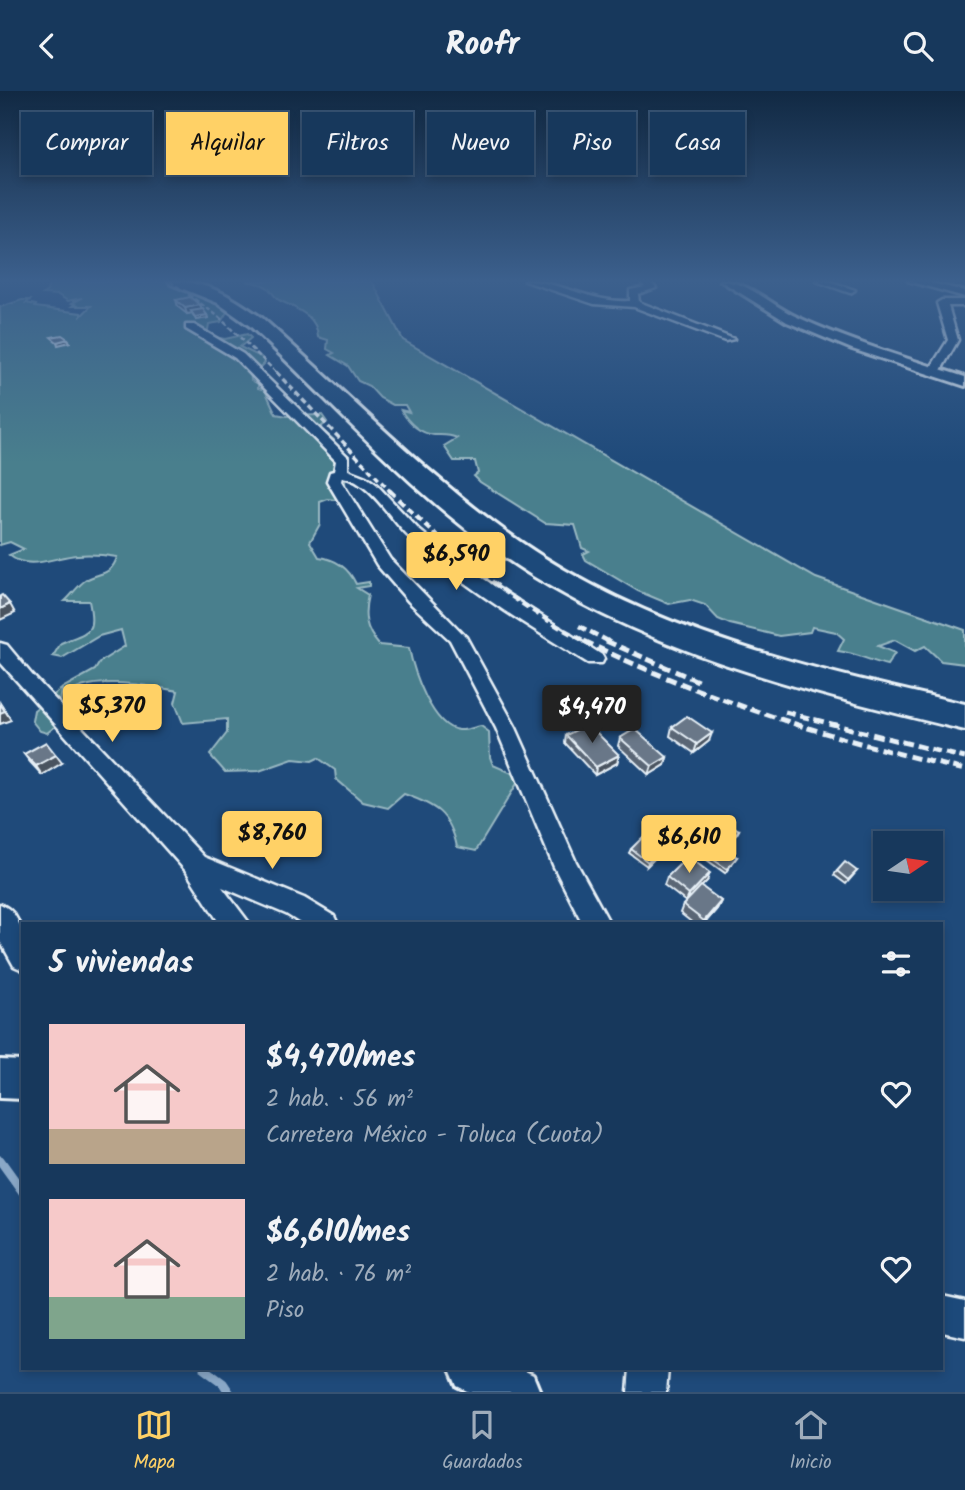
<!DOCTYPE html>
<html lang="es">
<head>
<meta charset="utf-8">
<style>
	body { margin:0; font-family:Kalam,sans-serif; background:#203f62; color:#f1f3f6; height:100vh; display:flex; flex-direction:column; font-size:26px; white-space:nowrap }
	* { box-sizing:border-box; margin:0 }
	p { font-size:23px; color:#9eacbb }
	.icon { flex:none; width:38px; height:38px; fill:none; stroke:currentColor; stroke-width:2; stroke-linecap:round; stroke-linejoin:round }
	.map { position:relative; flex:1; overflow:hidden }
	.details { position:absolute; left:21px; top:831px; width:922px; height:448px; display:flex; flex-direction:column; background:#17385c; border-radius:0px; box-shadow:0 4px 10px #0003,0 0 0 2px #365272 }
	.details>* { flex:none }
	.guide { position:absolute; left:21px; top:21px; width:924px; height:63px; display:flex; gap:14px }
	.needle { width:46px; rotate:77deg }
	.controls { position:absolute; left:873px; top:740px; display:grid; gap:14px }
	.controls a { display:grid; place-items:center; width:70px; height:70px; border-radius:0px; background:#17385c; box-shadow:0 4px 10px #0003,0 0 0 2px #365272; font-size:35px }
	.price { position:absolute; translate:-50% -60px; padding:0 16px; border-radius:7px; background:#ffd166; color:#111; font-size:23px; line-height:46px; filter:drop-shadow(0 2px 4px #0008) }
	.price::after { content:''; position:absolute; left:50%; top:42px; width:21px; height:16px; margin-left:-10px; background:inherit; clip-path:polygon(0 0,100% 0,50% 100%) }
	.price.on { background:#222; color:#fff }
	ul { padding:0; list-style:none }
	li { display:flex; align-items:center; gap:21px; height:175px; padding:0 28px }
	li span { display:grid; place-items:center; flex:none; width:196px; height:140px; border-radius:0px; color:#555 }
	li>.icon { margin-inline-start:auto }
	span .icon { width:84px; height:84px; fill:#fffc; stroke-width:1 }
	li b { font-size:30px }
	h2 { display:flex; justify-content:space-between; align-items:center; height:84px; padding:0 28px; font-size:30px }
	.pill { padding:0 24px; border-radius:0px; background:#17385c; box-shadow:0 4px 10px #0003,0 0 0 2px #365272; font-size:24px; line-height:63px }
	.pill.on { background:#ffd166; color:#111 }
	header { display:flex; justify-content:space-between; align-items:center; height:91px; padding:0 28px; background:#17385c; font-size:32px; font-weight:600 }
	.menu { display:flex; justify-content:space-around; align-items:center; height:98px; border-top:2px solid #365272; background:#17385c; font-size:19px; color:#9eacbb }
	.menu a { display:grid; justify-items:center; gap:4px }
	.menu .on { color:#ffd166 }
	.map>svg:first-child { display:block }
	.green { fill:#4a7f8d; stroke:#99b8c2; stroke-width:2 }
	.lines { fill:none; stroke-linecap:round; stroke-linejoin:round }
	.stream-far1 { stroke:#8aa8c7; stroke-width:2.5 }
	.stream { stroke:#8aa8c7; stroke-width:9 }
	.minor-casing { stroke:#e8f1f8; stroke-width:5 }
	.tertiary-casing { stroke:#e8f1f8; stroke-width:6 }
	.motorway-casing { stroke:#e8f1f8; stroke-width:6 }
	.minor { fill:#1f4a7a; fill-rule:evenodd }
	.tertiary { fill:#1f4a7a; fill-rule:evenodd }
	.motorway { fill:#1f4a7a; fill-rule:evenodd }
	.rail-far3 { stroke:#e8f1f8; stroke-width:2.5; stroke-dasharray:5 2.5; stroke-linecap:butt }
	.rail-far2 { stroke:#e8f1f8; stroke-width:3.5; stroke-dasharray:6 3.5; stroke-linecap:butt }
	.rail-far1 { stroke:#e8f1f8; stroke-width:4.5; stroke-dasharray:8 4.5; stroke-linecap:butt }
	.rail { stroke:#e8f1f8; stroke-width:5; stroke-dasharray:10 5; stroke-linecap:butt }
	.wall { fill:#5a6675; stroke:#e8f1f8; stroke-width:2 }
	.shaded-wall { fill:#4a535f; stroke:#e8f1f8; stroke-width:2 }
	.building { fill:#697788; stroke:#e8f1f8; stroke-width:2 }
</style>
</head>
<body>
<header><svg class="icon" aria-label="back" viewBox="0 0 24 24"><path d="M15 5l-7 7 7 7"/></svg>Roofr<svg class="icon" aria-label="search" viewBox="0 0 24 24"><circle cx="10" cy="10" r="6"/><path d="M15 15l6 6"/></svg></header>
<div class="map">
<svg width="965" height="1301" viewBox="0 0 965 1301">
	<rect width="100%" height="100%" fill="#1f4a7a"/>
	<filter id="ink" filterUnits="userSpaceOnUse"><feTurbulence type="fractalNoise" baseFrequency=".0143" numOctaves="2"/><feDisplacementMap in="SourceGraphic" scale="14" xChannelSelector="R" yChannelSelector="G"/><feConvolveMatrix kernelMatrix="1 2 1 2 8 2 1 2 1" color-interpolation-filters="sRGB"/></filter>
	<g filter="url(#ink)">
		<g class="green">
			<path d="M32,190h137c22,5 43,17 58,31l-6,10 -12,2 -1,6 -5,5 22,4 22,-5 4,4 -11,9 21,10 4,6 -6,6 -9,2 1,9 7,4v4l7,2 11,24 11,2 35,-1 5,7 -7,6 14,12 3,33 8,8 1,12 -11,7 -7,-1 -8,3v22l-10,18 9,15c17,2 30,12 37,27l13,-2v4l-12,2 11,7c-5,20 -3,34 11,50l30,3c4,21 23,80 50,82 6,1 15,-3 22,-4l8,6 1,25 3,8 28,12 -45,74 -19,-4c-7,-34 -22,-42 -53,-53l-16,14 -25,-6 -27,-23 -1,-9 -17,-12 -6,3 -19,-2 -34,12 -34,1 -15,-17 17,-22v-14l-44,4 -8,-20 3,-12c-27,-5 -93,-18 -112,6l-4,-7 -4,23 3,9 -14,11 -7,-2 -8,-10 2,-11 30,-23 31,-17 5,-8 25,-16 -4,-16 -22,6 -37,22 -9,-2 8,-13c28,-12 35,-9 28,-42h-24c7,-6 13,-16 21,-21 12,-8 25,-3 31,-23 -13,-2 -26,-3 -39,-2 -23,1 -49,17 -69,0l15,-6 -14,-7 -10,3v-238l22,-7h8l-4,3 10,2 -1,2 46,6v3l10,-10h-19l3,-2 -3,-1 10,-5 -14,3 -10,-6 -15,-1 4,-3 2,-7z"/>
			<path d="M247,190h125l31,59 413,238 149,52v34l-24,-3 -16,-15 -10,5 -20,-11 -17,6 17,7 -8,12c-17,-4 -31,-12 -49,-14l6,-12 -8,-7 -24,-5 -2,5 -31,4 -49,-12 -12,-5 -13,-14 -15,-5 -21,4 -31,-13 -52,-31 -3,-6 6,-3 -7,-3 -7,-23 -30,-2 -65,-41 -6,-6 4,-3 -3,-12h-21l-10,-15 13,-8c-8,-4 -15,-3 -23,-3 -15,-2 -26,-13 -33,-25l8,2 -4,-7h-12l-13,-7 -11,-12 -11,-5 -10,-15 -18,-11 4,-2 -7,-4 1,-9 -10,-3c-1,-22 -22,-28 -39,-37 -5,-3 -7,-9 -11,-12 -5,-5 -14,-5 -21,-7z"/>
		</g>
		<g class="lines">
			<path class="stream-far1" d="M942,190l23,3"/>
			<g class="stream">
				<path d="M0,1069l23,32"/>
				<path d="M204,1278l19,14 6,9"/>
			</g>
			<defs>
				<g id="minor">
					<path d="M525,190c35,0 66,22 105,20v-11l15,-3 -5,-6h9l7,7 -18,6 1,8 95,37 -9,2 -91,-34 -40,-3z"/>
					<path d="M816,190h13l26,9 -5,3z"/>
					<path d="M908,190h15l42,10v6z"/>
					<path d="M942,209h23v6h-17l10,34 -18,32 -6,3 -6,-3 20,-32 -11,-37z"/>
					<path d="M186,234h8l49,29 105,103v13l18,7 10,7 43,46 43,35 140,90 2,4 -2,4h-14c-61,-38 -126,-76 -179,-126 -20,-19 -39,-56 -67,-60l-1,4 49,78 76,78 50,91 60,134 34,62h-27l-29,-57 -58,-139 -46,-88 -41,-38 -32,-37 -50,-84 3,-9 4,-1 2,-10 -101,-103 -49,-29z"/>
					<path d="M0,552l7,2 25,30 172,182 100,41 30,18 4,8h-36l-16,-10 -64,-27 28,37h-30l-34,-53 -186,-209z"/>
					<path d="M0,813c26,10 23,42 23,66l-9,-4 -14,-25z"/>
					<path d="M942,1205l23,5v36l-23,-5z"/>
					<path d="M630,1278h38l-2,23h-38z"/>
				</g>
				<g id="tertiary">
					<path d="M721,190c27,0 51,25 76,36 54,25 112,42 168,60v9l-113,-37 -65,-27z"/>
					<path d="M0,969l23,1v38l-23,-1z"/>
					<path d="M450,1278h71l12,6 7,17h-71l-12,-6z"/>
				</g>
				<path id="motorway" d="M169,190c39,0 62,15 93,37 85,75 164,158 257,223 132,92 292,128 446,163v26c-161,-39 -326,-79 -464,-175 -93,-65 -169,-153 -251,-229l-32,-23 -47,-19z"/>
			</defs>
			<use href="#minor" class="minor-casing"/>
			<use href="#tertiary" class="tertiary-casing"/>
			<use href="#motorway" class="motorway-casing"/>
			<use href="#minor" class="minor"/>
			<use href="#tertiary" class="tertiary"/>
			<use href="#motorway" class="motorway"/>
			<path class="rail-far3" d="M170,190l49,36 59,57"/>
			<path class="rail-far2" d="M276,281l115,120"/>
			<g class="rail-far1">
				<path d="M389,399c60,59 122,114 198,152"/>
				<path d="M579,535l31,16"/>
			</g>
			<g class="rail">
				<path d="M584,550c122,59 249,98 381,129"/>
				<path d="M606,550l94,41"/>
				<path d="M785,621l180,46"/>
			</g>
		</g>
		<g class="wall">
			<path d="M176,209l24,5 1,5 7,8 -12,2 -4,-7 -5,1 -9,-7z"/>
			<path d="M672,636l37,14 -15,12 -24,-17z"/>
			<path d="M566,644l53,20 -2,8 -22,12 -30,-32z"/>
			<path d="M620,647l47,19 -2,8 -16,10 -31,-29z"/>
			<path d="M24,663l38,9 -20,12 -12,-13z"/>
			<path d="M739,739l-2,4 -10,12 -15,-10 1,-4z"/>
			<path d="M631,758l31,2 -15,15 -18,-13z"/>
			<path d="M704,762l33,4 -12,16 -22,-16z"/>
			<path d="M837,780h20l-11,13 -12,-9z"/>
			<path d="M667,786l40,4 -6,6 20,14 -4,8 -13,15h-10l-14,-11 3,-8 3,-3 -22,-17z"/>
		</g>
		<g class="shaded-wall">
			<path d="M200,214l2,6h-11l1,2 -5,1 -2,-6z"/>
			<path d="M207,224l1,3 -12,2 -1,-3z"/>
			<path d="M68,248l2,3 -12,3 -1,-3z"/>
			<path d="M10,513l5,9 -15,7v-11z"/>
			<path d="M0,612l11,17 -11,4z"/>
			<path d="M712,642l-3,8 -15,12 3,-9z"/>
			<path d="M56,664l6,8 -20,12 -6,-9z"/>
			<path d="M619,664l-2,8 -22,12 1,-8z"/>
			<path d="M667,666l-2,8 -16,10 3,-9z"/>
			<path d="M663,756l-1,4 -15,15 1,-4z"/>
			<path d="M710,782l-3,8 -21,21 3,-7z"/>
			<path d="M721,810l-4,8 -13,15h-2z"/>
		</g>
		<g class="building">
			<path d="M190,206l10,8 -15,3 -9,-8z"/>
			<path d="M203,218l4,6 -12,2 -4,-6z"/>
			<path d="M62,244l6,4 -11,3 -6,-5z"/>
			<path d="M2,504l8,9 -10,5v-13z"/>
			<path d="M0,613l5,7 -5,2z"/>
			<path d="M687,625l25,17 -15,11 -25,-17z"/>
			<path d="M588,633l31,31 -23,12 -30,-32z"/>
			<path d="M635,638l32,28 -15,9 -32,-28z"/>
			<path d="M46,651l10,13 -20,11 -12,-12z"/>
			<path d="M723,729l16,10 -10,12 -16,-10z"/>
			<path d="M646,743l17,13 -15,15 -17,-13z"/>
			<path d="M715,751l22,15 -10,12 -23,-16z"/>
			<path d="M688,765l22,17 -21,22 -22,-18z"/>
			<path d="M845,771l12,9 -9,9 -11,-9z"/>
			<path d="M701,795l20,15 -17,20 -21,-16z"/>
		</g>
	</g>
	<linearGradient id="sky" x2="0" y2="1"><stop stop-color="#112943"/><stop offset="0.51" stop-color="#3c608d"/><stop offset="1" stop-color="#3c608d" stop-opacity="0"/></linearGradient>
	<rect width="965" height="372" fill="url(#sky)"/>
</svg>
<div class="controls">
<a><svg class="needle" viewBox="-14 -14 28 28"><path d="M0-13l5 13h-10z" fill="#e53935"/><path d="M0 13l5-13h-10z" fill="#9eacbb"/></svg></a>
</div>
<b class="price" style="left:456px;top:501px">$6,590</b>
<b class="price" style="left:112px;top:653px">$5,370</b>
<b class="price on" style="left:592px;top:654px">$4,470</b>
<b class="price" style="left:272px;top:780px">$8,760</b>
<b class="price" style="left:689px;top:784px">$6,610</b>
<div class="guide">
<a class="pill">Comprar</a>
<a class="pill on">Alquilar</a>
<a class="pill">Filtros</a>
<a class="pill">Nuevo</a>
<a class="pill">Piso</a>
<a class="pill">Casa</a>
</div>
<section class="details">
<h2>5 viviendas<svg class="icon" aria-label="filters" viewBox="0 0 24 24"><path d="M4 7h16M4 17h16"/><circle cx="9" cy="7" r="2"/><circle cx="15" cy="17" r="2"/></svg></h2>
<ul>
<li><span style="background:linear-gradient(#f6c9c9 75%,#b9a48a 0)"><svg class="icon" aria-label="home" viewBox="0 0 24 24"><path d="M3 11l9-7 9 7M6 9v11h12V9"/></svg></span><div><b>$4,470/mes</b><p>2 hab. · 56 m²</p><p>Carretera México - Toluca (Cuota)</p></div><svg class="icon" aria-label="heart" viewBox="0 0 24 24"><path d="M12 20l-8-8c-3-5 5-10 8-4 3-6 11-1 8 4z"/></svg></li>
<li><span style="background:linear-gradient(#f6c9c9 70%,#7fa58c 0)"><svg class="icon" aria-label="home" viewBox="0 0 24 24"><path d="M3 11l9-7 9 7M6 9v11h12V9"/></svg></span><div><b>$6,610/mes</b><p>2 hab. · 76 m²</p><p>Piso</p></div><svg class="icon" aria-label="heart" viewBox="0 0 24 24"><path d="M12 20l-8-8c-3-5 5-10 8-4 3-6 11-1 8 4z"/></svg></li>
</ul>
</section>
</div>
<nav class="menu">
<a class="on"><svg class="icon" aria-label="map" viewBox="0 0 24 24"><path d="M3 6l6-2 6 2 6-2v14l-6 2-6-2-6 2zM9 4v14M15 6v14"/></svg>Mapa</a>
<a><svg class="icon" aria-label="saved" viewBox="0 0 24 24"><path d="M7 4h10v16l-5-4-5 4z"/></svg>Guardados</a>
<a><svg class="icon" aria-label="home" viewBox="0 0 24 24"><path d="M3 11l9-7 9 7M6 9v11h12V9"/></svg>Inicio</a>
</nav>
</body>
</html>
